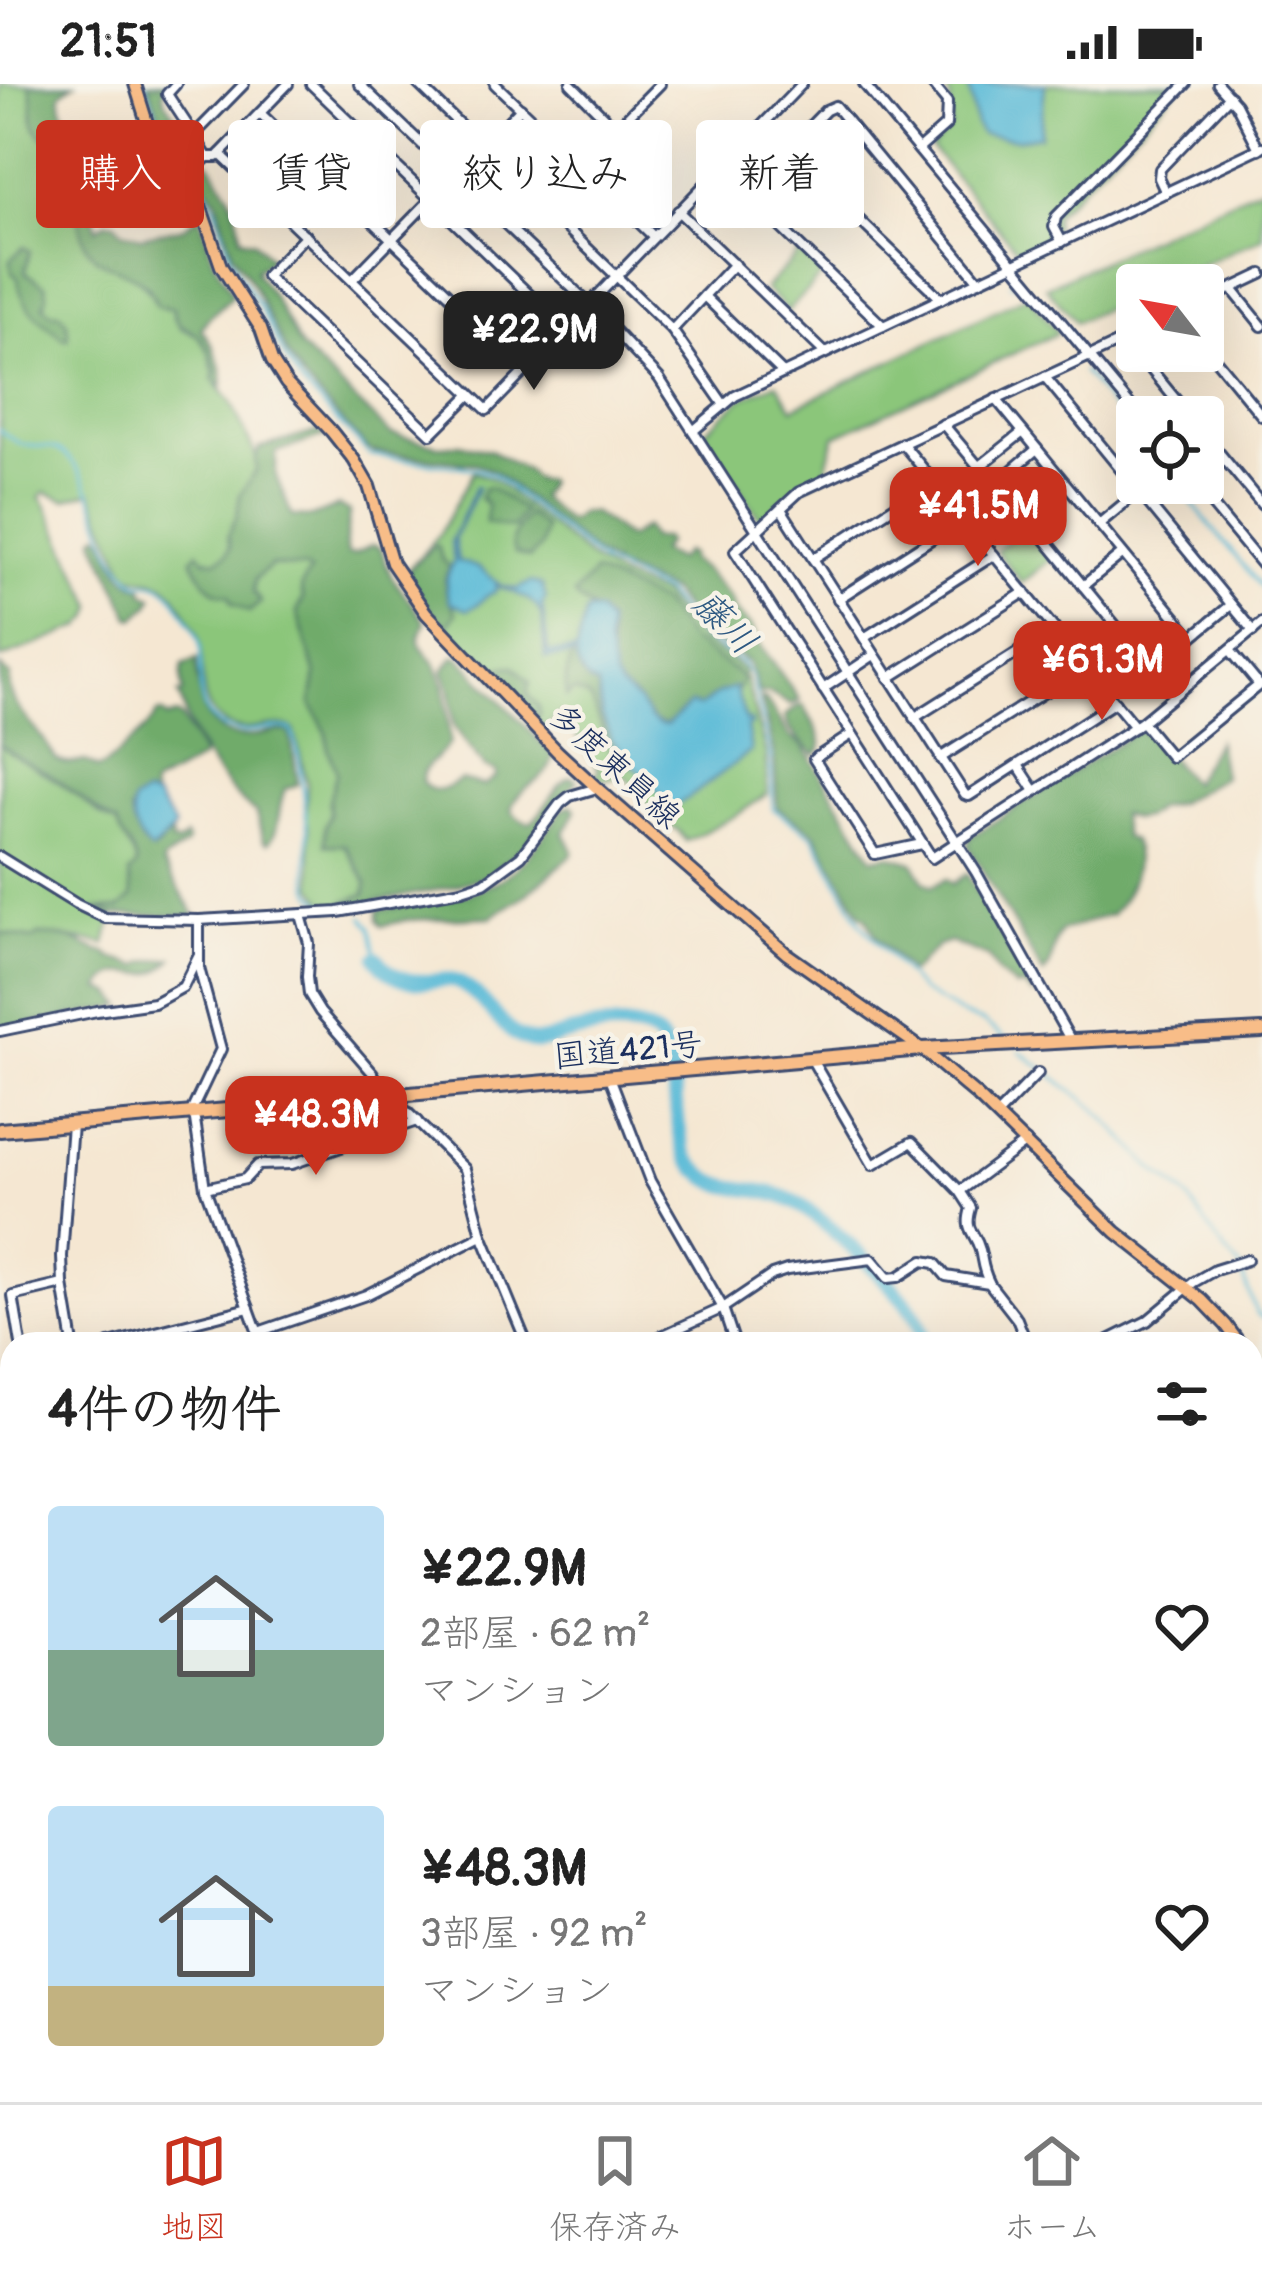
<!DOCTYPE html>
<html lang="ja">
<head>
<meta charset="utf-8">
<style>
	body { margin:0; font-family:Pangolin,"Klee One",sans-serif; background:#f6f6f6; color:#222; height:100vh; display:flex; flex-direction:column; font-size:45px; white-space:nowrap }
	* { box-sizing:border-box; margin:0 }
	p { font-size:39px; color:#767676 }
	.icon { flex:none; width:66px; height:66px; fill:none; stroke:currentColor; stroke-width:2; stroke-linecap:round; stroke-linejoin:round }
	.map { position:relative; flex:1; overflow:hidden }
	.sheet { position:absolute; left:0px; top:1248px; width:1263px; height:771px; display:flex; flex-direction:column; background:#fff; border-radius:36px 36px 0 0; box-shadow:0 12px 48px #0002 }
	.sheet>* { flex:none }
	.hud { position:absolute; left:36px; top:36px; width:1191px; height:108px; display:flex; gap:24px }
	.needle { width:78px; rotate:301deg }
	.controls { position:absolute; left:1116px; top:180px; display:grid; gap:24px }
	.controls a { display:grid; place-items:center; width:108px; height:108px; border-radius:12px; background:#fff; box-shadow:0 12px 48px #0002; font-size:60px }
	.price { position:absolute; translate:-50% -102px; padding:0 27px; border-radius:24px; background:#c8321e; color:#fff; font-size:39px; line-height:78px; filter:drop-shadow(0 3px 6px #0008) }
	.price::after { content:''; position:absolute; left:50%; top:72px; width:36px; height:27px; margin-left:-18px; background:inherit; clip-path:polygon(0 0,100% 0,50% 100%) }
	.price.current { background:#222; color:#fff }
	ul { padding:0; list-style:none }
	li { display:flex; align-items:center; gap:36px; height:300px; padding:0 48px }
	li span { display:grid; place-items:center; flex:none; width:336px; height:240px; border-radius:12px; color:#555 }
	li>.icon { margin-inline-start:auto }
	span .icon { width:144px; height:144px; fill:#fffc; stroke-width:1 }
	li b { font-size:51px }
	h2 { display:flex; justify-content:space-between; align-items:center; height:144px; padding:0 48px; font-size:51px }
	.chip { padding:0 42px; border-radius:12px; background:#fff; box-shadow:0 12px 48px #0002; font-size:42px; line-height:108px }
	.chip.current { background:#c8321e; color:#fff }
	.status { display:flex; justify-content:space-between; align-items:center; height:84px; padding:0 60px; background:#fff; direction:ltr }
	.status svg { height:33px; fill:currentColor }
	.tabs { display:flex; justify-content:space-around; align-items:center; height:168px; border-top:3px solid #e0e0e0; background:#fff; font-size:33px; color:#767676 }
	.tabs a { display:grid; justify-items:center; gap:6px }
	.tabs .current { color:#c8321e }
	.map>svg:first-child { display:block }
	.green { fill:#8bc67a; stroke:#537a6c; stroke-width:3 }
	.forest { fill:#70ab6a; stroke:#466d64; stroke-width:3 }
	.water { fill:#59bad7; stroke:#3a749a; stroke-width:3 }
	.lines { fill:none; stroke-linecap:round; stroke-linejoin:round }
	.stream { stroke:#59bad7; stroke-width:3 }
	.river { stroke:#59bad7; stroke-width:15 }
	.minor-casing { stroke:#3c4b6f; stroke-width:14 }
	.major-casing { stroke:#3c4b6f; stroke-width:16 }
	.highway-casing { stroke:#3c4b6f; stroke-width:18 }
	.minor { stroke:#fff; stroke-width:8 }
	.major { stroke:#f8bd88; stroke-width:10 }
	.highway { stroke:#f8bd88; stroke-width:12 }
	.labels { text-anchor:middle; stroke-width:9; stroke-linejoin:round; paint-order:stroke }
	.street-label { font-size:33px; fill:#1b2f5e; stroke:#f7f3e8 }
	.water-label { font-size:36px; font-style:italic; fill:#2e5982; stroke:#f7f3e8 }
</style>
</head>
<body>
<div class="status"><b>21:51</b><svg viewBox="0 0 49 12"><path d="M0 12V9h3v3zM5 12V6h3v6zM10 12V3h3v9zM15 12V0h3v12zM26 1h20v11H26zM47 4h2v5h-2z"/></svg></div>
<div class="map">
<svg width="1262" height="2018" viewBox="0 0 1262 2018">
	<rect width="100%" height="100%" fill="#f7f3e8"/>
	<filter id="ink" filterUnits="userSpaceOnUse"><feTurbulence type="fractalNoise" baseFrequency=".00833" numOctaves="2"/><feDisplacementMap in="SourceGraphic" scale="24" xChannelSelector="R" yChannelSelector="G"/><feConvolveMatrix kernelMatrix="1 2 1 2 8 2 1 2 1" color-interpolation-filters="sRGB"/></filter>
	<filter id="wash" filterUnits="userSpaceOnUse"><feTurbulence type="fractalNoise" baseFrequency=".004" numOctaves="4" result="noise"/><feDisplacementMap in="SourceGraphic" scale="48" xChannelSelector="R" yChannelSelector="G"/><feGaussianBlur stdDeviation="2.7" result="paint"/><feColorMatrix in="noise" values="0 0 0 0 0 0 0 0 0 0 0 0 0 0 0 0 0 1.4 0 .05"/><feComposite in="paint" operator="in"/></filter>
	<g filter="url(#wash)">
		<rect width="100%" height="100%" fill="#f5e7d2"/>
		<g class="green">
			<path d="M0,0h29l4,7v27l6,15 12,9 13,30 8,6 5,9 -2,15 22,57c24,7 52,22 60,47l16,3v7l8,12 17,7 11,17 8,33 13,16 26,55 2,10 -5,12 -13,17 -3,21 -9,20 2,11 -3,7 -10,7 -15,-4 -10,2 18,28 6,5 41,8 -4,-8 2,-13 16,-14 34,3 5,4c-7,10 -11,14 -7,26l-6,14 19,63 -5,29 16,30 1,16 9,21 -8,31 1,12 -5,12 1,19h18l23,38 -2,11c-14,5 -21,13 -36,15l-16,-23 -4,-57 -3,-12 1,-33 -13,-55c-23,-12 -46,11 -72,-7 -32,-21 -11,-68 -28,-96 -8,-13 -20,-39 -35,-44 -15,-5 -22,0 -34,-12l-34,-78 -26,8 -20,-8 -5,5 5,6 49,104 -4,11 -9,9 -81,32z"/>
			<path d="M940,0h236l3,3 -125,128 1,26 -33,15 -91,-108 20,-21 -1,-31z"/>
			<path d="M1262,102v51l-105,48h-20v9l-61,28 -30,-35z"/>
			<path d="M800,168l23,22 -35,37 -23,-22z"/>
			<path d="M1028,211l30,38 -223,103 -11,40 -27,12 -34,30 -5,-2 -54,-84 37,-33 36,-16 16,25z"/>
			<path d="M473,388l20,7 102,83 24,15 43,18 37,44 44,30 23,85 1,40 -30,21 -51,26 -8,-11 -18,-10 -35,-44 -27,4 -3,-4 4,-7c-18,-19 -21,-38 -39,-56l-16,16 -117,-123 -21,-34 33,-37z"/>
			<path d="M1027,440l28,32 -33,27 -26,-32z"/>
			<path d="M0,660l9,8 53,32 38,31 18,9c1,13 16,24 19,41l-8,13 3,19 -13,12h-19l13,6 -7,29 -43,-7 -30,2 -33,-6z"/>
		</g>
		<g class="forest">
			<path d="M29,0h45l-13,9c-2,17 8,34 24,40l15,38 -16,8 1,14 3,6c9,-1 12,3 15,11l-9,3 2,16 11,-7 8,1 7,8 18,6 44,-10 16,-12 13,44 20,36 -27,26 -5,8c11,12 25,42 21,58l-9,-8 3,-6c-3,-12 -8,-28 -18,-37 -14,-14 -20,-3 -25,-28l-16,-2c-10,-39 -52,-32 -69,-57 -5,-7 -13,-43 -13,-52 0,-3 2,-6 1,-10 -1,-11 -4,-6 -10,-14 -7,-9 -7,-23 -16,-33 -8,-8 -8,-2 -14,-12 -7,-13 0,-30 -7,-44z"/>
			<path d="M148,0h19l-4,8 1,7 38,58 -11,11 -22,-26z"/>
			<path d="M206,77l3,1c17,24 30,46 32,76l13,3 17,18 -16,12 20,29 26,48 90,86 52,12 16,-2 31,6 37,21 10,9h9l2,3 -9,14 26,23 6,1 9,-8 12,-1 36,26 17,-11 6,11h13l3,4 -7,9 17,9 8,-8 5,3v5l14,10 26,28 6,14 16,15 8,18 40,55 -9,5 -22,-12 -10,1 -10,-31 -48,-33 -30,-38 -55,-25 -23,-15 -99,-81 -19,-7 -101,-12 -6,-3 -65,-70 -15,-23 -34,-69 -21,-33 -17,-55 -18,-24v-6z"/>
			<path d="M24,163l6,4 -5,21 21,14 1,11 -3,9 9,8 5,-2c12,9 9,15 10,27h-4c-20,-18 -44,-30 -46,-61l-6,-5 -2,-13z"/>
			<path d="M319,347l6,5 -49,16v24l16,40 20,1 27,-11 10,6c0,15 -6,28 -2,42h7l19,-9 8,4 10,27 34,46 -6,17 1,6 16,20 8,21 6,56c-9,16 -28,20 -28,40 12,15 26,6 39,-2l23,6 12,-9v-5l-12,-5 -30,-40 -5,-40 -6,-16 11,-14h5l94,98c-2,28 -37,30 -42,55 5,7 11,12 19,13 17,-12 22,-37 41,-46l6,4 -17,17 -35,48 -38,30 -35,11 -108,20 -1,-5 22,-8 2,-11 -22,-38h-20v-19l5,-12 -1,-12 8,-31 -9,-22 -1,-15 -16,-30 5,-29 -19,-63 6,-14c-4,-11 0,-16 7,-26l-5,-4 -34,-3 -16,14 -2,13 8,10 -12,10 -17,-9 -3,-8c-19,-1 -29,-19 -37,-36l6,-8 7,8 12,1 10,-6 3,-7 -2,-11 9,-20 3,-21 16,-24v-15l4,-8z"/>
			<path d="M490,403l34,24 -11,17 -27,-5 1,-19 -7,-6 4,-10z"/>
			<path d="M528,430l17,14 -4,18 -11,12 -14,-4c-11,-14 4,-27 12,-40z"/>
			<path d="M100,449c14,19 15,47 43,54l1,6 9,4 -3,8 -15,13 -5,-1 -34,-75 -1,-5z"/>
			<path d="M433,462h5l4,13 8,8c-11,16 -1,31 6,46l-8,12 -4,-1 -17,-18 -21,-34z"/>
			<path d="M594,488l68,31 28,37 50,35 2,7 -3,7 -22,5 -17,13 -10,-3 -23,21c-18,-1 -18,-11 -29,-24 -6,-7 -18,-11 -23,-19 -6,-12 -6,-46 -7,-60 -11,-13 -24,-14 -34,-27z"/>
			<path d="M572,570h4c1,14 8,29 22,32 2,29 11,59 35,76l-4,5c-26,-9 -26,-47 -39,-69l-16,-7 -8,6v-20z"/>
			<path d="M197,575c0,36 5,82 54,77 15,-1 25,-8 39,-4l8,52 -13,5c-8,18 -4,42 -17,54l-5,-3 -7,-27c-27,-18 -57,-62 -69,-93 -3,-9 -4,-17 -9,-26l5,-1c-1,-11 -3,-17 0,-28z"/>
			<path d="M514,582l16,16c-5,12 -2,15 8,23l1,11 -6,2 -44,-46 13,-5z"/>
			<path d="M0,583l10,9c-5,26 22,46 36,67 1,1 9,15 10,16 9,7 20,4 29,2l13,7 6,-2c14,-13 47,-38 53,-53h5l5,5 9,-3 5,2 21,38 -1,4 -47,26 -3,3 3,9 -9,-2 -10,6 -5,12 13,30 11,7 17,-17 1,10h7l7,-6 2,4 -1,3 -23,16 -1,4 33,52 -83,-1 -18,-6h24l13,-12 -3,-23 8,-9c-3,-17 -17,-28 -20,-41 -28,-16 -48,-38 -74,-53 -16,-9 -30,-15 -43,-27z"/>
			<path d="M761,614l5,2 24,37 12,8 7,10 64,103 15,-3 25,7 11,19 8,5 15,-7 5,5 15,-10 67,118 -1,3 -9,-9 -8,1 -17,-13 -11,-17 -38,-15 -12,4 -28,27 -34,-37 -11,-20 -4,-1 -47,-83 -37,-24 -3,-53z"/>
			<path d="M801,621l3,1c7,15 19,28 17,44l-6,5c-12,-13 -27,-21 -30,-39z"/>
			<path d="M1139,646l8,3 45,50 25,-42 6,36 -46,26 -20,5 -13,10 -10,1 -14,-5 4,23 8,3c11,24 -4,56 -21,75 -17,2 -31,13 -49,15 -13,14 -5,32 -19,44l-75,-128 2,-9z"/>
			<path d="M571,721l5,5 -12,23 9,18 -2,5 -44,38 -36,23 -86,3 -23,6 -4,-6v-10c47,-8 108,-10 143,-47 16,-16 28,-35 41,-53z"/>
			<path d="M0,849l33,6 5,-4c10,0 22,1 31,3 13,4 23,13 38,15l4,5 28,8 6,-4 28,-4c-26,35 -50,-4 -73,31l12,4 11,13 -123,24z"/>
		</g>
		<g class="water">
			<path d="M968,0h77l-5,52 -22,3 -37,-5 -5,-9z"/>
			<path d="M476,402l2,1 -24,51 4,23 22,7 21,18 16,3 14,-7 11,3 4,14 -4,5 6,49 28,-2 9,-37 3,-3h10l10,13 -1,20 7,34 6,9 19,15 11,17 10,6h7l23,-21 10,3 17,-13 18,-7 11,35 4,-1 1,4 -4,2 4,24 -61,46 -18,10 -60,-66 -10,-26 -4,-29c-13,-4 -21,-18 -22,-31l-31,3c-3,-49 3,-55 -49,-72l-1,6c-11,3 -16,14 -28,18l-17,-8c-7,-18 -4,-26 4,-41l-3,-20z"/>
			<path d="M145,711l11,3 18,27v4l-23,22c-13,-12 -23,-32 -18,-49z"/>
		</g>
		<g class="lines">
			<g class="stream">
				<path d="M145,0l22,59 35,39 13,25 15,49 9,19 22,34 24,49 16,25 69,72 106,14 18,6 110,89 61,29 38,44 40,27 8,12 19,78 3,55 40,27 48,88 60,67 44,25 18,6 25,19"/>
				<path d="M1011,199l1,3"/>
				<path d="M1083,288l54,65"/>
				<path d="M0,346c7,5 16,13 25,15 18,4 28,-3 44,13 32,33 30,100 69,125 10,0 19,-1 27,6 10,7 33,44 35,56 4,27 -9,61 19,80 26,17 49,-3 73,5 10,33 12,71 16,105 1,17 -4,43 5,59 2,3 10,9 14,12"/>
				<path d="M1175,399l87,105"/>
				<path d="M363,833l8,10 6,31"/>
				<path d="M1020,967l76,58 58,61 31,24 37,53 18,20 16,46 6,5"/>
				<path d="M1251,1650l11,-1"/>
			</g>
			<g class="river">
				<path d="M377,874c12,19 32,25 55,23 6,0 12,-2 18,-1 35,7 51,61 87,62 10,0 18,-5 27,-7 25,-7 65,-14 89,-1 29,15 16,99 38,128 28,37 65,20 100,38 30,15 109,89 125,118 4,8 6,18 9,26"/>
				<path d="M1251,1621l11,8"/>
				<path d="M17,2007l19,11"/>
			</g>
		</g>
	</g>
	<g filter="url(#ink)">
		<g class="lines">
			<defs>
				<g id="minor">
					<path d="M176,0l-9,10 27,41 50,-51"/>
					<path d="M311,0l254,245"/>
					<path d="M359,0l230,220 70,74 317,494 95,169"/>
					<path d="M418,0l254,246 62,-66"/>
					<path d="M495,0l159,153"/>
					<path d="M571,0l45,45"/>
					<path d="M864,0l276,333"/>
					<path d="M1218,0l18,20 23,45"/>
					<path d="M260,29l267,256"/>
					<path d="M194,51l13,22h10l71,-73"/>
					<path d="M483,63l38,-39"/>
					<path d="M920,64l26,-23 1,-23 -15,-18"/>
					<path d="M787,66l39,-40 9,-4 144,175"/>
					<path d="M220,70l267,256 315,-326"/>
					<path d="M580,81l80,-81"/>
					<path d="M719,85l26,24 42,-43 154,149"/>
					<path d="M184,96l23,-23"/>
					<path d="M1166,109l-7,-15 1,-9 70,-73"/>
					<path d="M746,110l137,132"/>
					<path d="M678,127l147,142"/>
					<path d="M306,151l-40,41 165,158 39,-39"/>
					<path d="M1062,158l-8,-15 2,-10 130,-133"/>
					<path d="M352,196l78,-80"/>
					<path d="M1232,205l30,37"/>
					<path d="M704,212l79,77"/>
					<path d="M1203,218l59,-28"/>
					<path d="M672,246l52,75"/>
					<path d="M1137,250l-338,158 -64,59 197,307 210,-136 120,-99"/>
					<path d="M1126,255l64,78"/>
					<path d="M1203,260l59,72"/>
					<path d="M1045,293l208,254"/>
					<path d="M996,315l196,238"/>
					<path d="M943,340l36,43 44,-35"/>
					<path d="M693,347l42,-35 527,-249"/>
					<path d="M1203,349l59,72"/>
					<path d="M902,359l233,284"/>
					<path d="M1037,365l-37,31v4l173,212"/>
					<path d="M1194,399l68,82"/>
					<path d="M781,425l184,286 4,1 146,-94"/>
					<path d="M1099,440l40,-33"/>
					<path d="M813,475l120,-78"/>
					<path d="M1083,502l39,-32"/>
					<path d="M838,515l126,-81"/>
					<path d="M864,554l130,-83"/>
					<path d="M1152,586l79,-65"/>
					<path d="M889,594l136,-86"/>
					<path d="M823,605l51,-34"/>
					<path d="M914,634l141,-89"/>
					<path d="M1142,638l29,35 88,-72 -29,-35"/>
					<path d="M852,650l-38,25 61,95 47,-10"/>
					<path d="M940,674l146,-92"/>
					<path d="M1018,681l17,26"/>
					<path d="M0,773l76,47 29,14 94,2 139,-8 124,-22 22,-7 37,-27 39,-52 10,-8 27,-8"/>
					<path d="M301,831l8,28 -2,34 2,17 11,18 52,60 14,23"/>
					<path d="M0,947l97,-20 57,-8 29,-16 15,-30"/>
					<path d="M812,976l61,105 39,-23 48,49"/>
					<path d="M610,993l40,104 73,127 12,36"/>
					<path d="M397,1012l5,11 63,62 17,66 45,109"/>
					<path d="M191,1028l30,-63 -22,-81v-48"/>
					<path d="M194,1029l11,75 57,156"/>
					<path d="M997,1031l41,-42"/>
					<path d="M72,1040l-10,132 1,28 10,60"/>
					<path d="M205,1104l40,-9 13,-14 34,-1 125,-43"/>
					<path d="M989,1198c-7,-14 -6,-20 -9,-32 -6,-21 -16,-18 -9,-42l-11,-17 66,-49"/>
					<path d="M258,1248l108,-37 116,-59"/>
					<path d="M21,1260l-8,-48 50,-12"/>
					<path d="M109,1260l140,-36"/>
					<path d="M644,1260l79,-36 49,-33 15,-5 85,-11 16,19 10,-1 25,-16 12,2 11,13 43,7 28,36 10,25"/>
					<path d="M1101,1260l46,-23 47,-39 21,-12 32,-10"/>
					<path d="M1251,1381l11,-4"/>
					<path d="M1251,1612l11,9"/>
					<path d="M1251,1640l11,-4"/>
					<path d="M0,1659l12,-4"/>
					<path d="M0,1665l12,18"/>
					<path d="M0,1917l12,-10"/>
					<path d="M197,2007l5,11"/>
					<path d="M336,2007l4,11"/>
					<path d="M399,2007l20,11"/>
					<path d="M571,2007l8,11"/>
					<path d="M973,2007l4,11"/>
					<path d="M1007,2007l26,11"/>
					<path d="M0,2009l17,9"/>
					<path d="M503,2018l21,-11"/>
					<path d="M628,2018l18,-11"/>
					<path d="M679,2018l1,-11"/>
					<path d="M1219,2018l43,-14"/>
				</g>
				<g id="major">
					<path d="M135,0l13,42 53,82 20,58 40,63 11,32 14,22 45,48 23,29 15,26 23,77 34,50 132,139 39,36 190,166 135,95 55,47 139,136 86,68 24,25 14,19"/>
					<path d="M1251,1281l11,28"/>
				</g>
				<path id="highway" d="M0,1046l922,-81 340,-18"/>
			</defs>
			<use href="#minor" class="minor-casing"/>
			<use href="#major" class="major-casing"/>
			<use href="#highway" class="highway-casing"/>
			<use href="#minor" class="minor"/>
			<use href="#major" class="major"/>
			<use href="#highway" class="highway"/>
		</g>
	</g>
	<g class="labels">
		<g class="street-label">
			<text transform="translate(616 681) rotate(43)" y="12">多度東員線</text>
			<text transform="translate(628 965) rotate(-5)" y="12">国道421号</text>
		</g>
		<g class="water-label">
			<text transform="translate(726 538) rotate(45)" y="13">藤川</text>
		</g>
	</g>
</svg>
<div class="controls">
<a><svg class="needle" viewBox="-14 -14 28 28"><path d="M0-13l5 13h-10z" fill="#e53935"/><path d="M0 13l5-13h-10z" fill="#767676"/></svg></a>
<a><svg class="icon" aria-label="locate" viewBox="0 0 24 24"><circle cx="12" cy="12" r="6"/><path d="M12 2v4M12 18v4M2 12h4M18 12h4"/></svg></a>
</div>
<b class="price current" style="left:534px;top:309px">¥22.9M</b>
<b class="price" style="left:978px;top:485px">¥41.5M</b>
<b class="price" style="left:1102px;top:639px">¥61.3M</b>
<b class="price" style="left:316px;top:1094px">¥48.3M</b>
<div class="hud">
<a class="chip current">購入</a>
<a class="chip">賃貸</a>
<a class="chip">絞り込み</a>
<a class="chip">新着</a>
</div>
<section class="sheet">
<h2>4件の物件<svg class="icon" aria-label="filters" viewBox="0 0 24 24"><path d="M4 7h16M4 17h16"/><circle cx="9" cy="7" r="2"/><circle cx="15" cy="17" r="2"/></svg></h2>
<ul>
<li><span style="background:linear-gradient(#bfe0f5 60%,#7fa58c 0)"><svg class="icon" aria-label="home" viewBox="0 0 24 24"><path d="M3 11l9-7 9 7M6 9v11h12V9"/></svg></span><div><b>¥22.9M</b><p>2部屋 · 62 m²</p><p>マンション</p></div><svg class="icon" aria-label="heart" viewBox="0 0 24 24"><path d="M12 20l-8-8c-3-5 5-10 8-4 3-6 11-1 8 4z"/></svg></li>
<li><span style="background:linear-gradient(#bfe0f5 75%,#c2b280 0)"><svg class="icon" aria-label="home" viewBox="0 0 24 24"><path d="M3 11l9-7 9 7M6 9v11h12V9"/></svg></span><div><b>¥48.3M</b><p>3部屋 · 92 m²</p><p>マンション</p></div><svg class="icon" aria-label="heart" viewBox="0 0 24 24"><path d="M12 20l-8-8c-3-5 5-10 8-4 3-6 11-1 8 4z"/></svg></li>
</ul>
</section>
</div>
<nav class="tabs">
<a class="current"><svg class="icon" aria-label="map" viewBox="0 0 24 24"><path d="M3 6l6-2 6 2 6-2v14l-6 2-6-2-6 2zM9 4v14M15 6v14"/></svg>地図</a>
<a><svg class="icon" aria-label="saved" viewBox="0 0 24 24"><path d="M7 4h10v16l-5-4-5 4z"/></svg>保存済み</a>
<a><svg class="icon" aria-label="home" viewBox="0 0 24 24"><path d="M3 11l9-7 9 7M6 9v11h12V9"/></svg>ホーム</a>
</nav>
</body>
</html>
